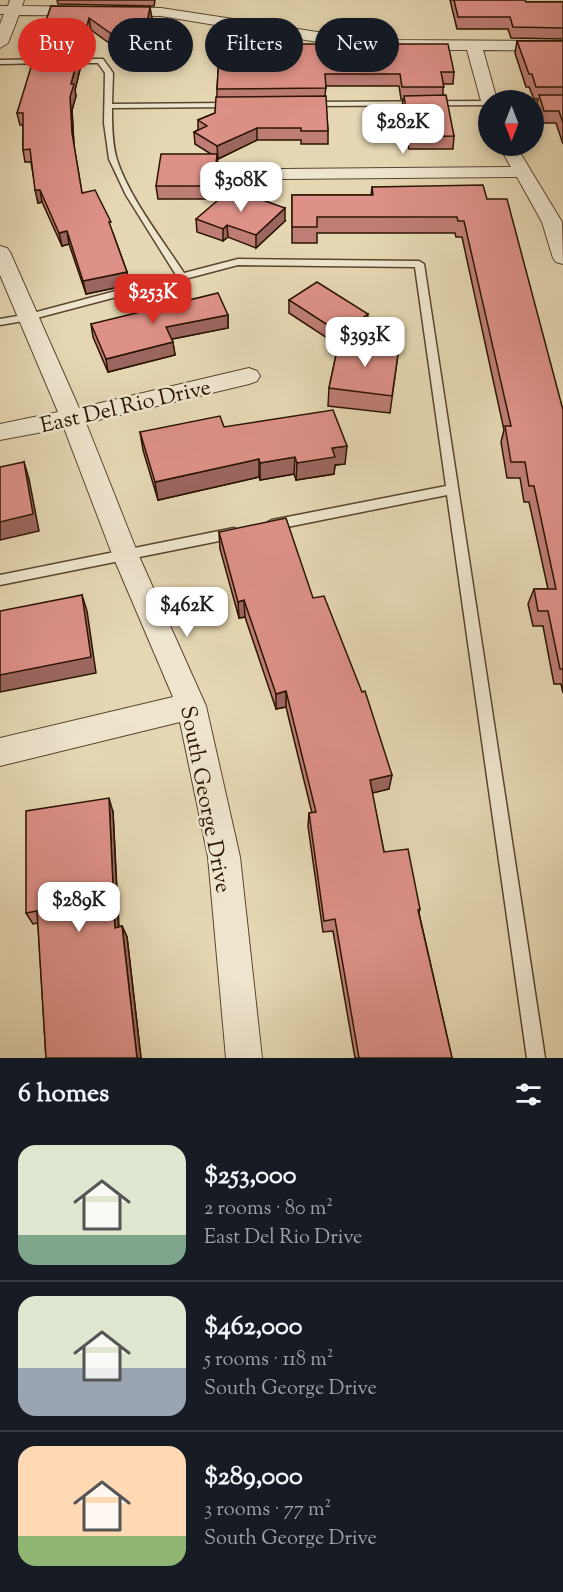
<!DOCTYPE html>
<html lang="en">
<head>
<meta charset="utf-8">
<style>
	body { margin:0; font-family:"Sorts Mill Goudy",serif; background:#242831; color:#f1f3f6; height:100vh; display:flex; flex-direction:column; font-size:22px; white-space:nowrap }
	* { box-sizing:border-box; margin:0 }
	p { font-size:20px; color:#9ea1a6 }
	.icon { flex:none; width:33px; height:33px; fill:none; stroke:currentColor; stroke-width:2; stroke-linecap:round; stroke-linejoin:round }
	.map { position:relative; height:1058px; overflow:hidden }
	.panel { display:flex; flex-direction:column; background:#171b24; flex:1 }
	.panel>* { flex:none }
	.guide { position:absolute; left:18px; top:18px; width:528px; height:54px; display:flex; gap:12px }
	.needle { width:39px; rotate:180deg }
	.fabs { position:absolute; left:478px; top:90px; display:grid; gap:12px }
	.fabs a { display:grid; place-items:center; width:66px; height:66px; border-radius:50%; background:#171b24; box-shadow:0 3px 9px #0003; font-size:30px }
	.price { position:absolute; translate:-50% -51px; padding:0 14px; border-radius:12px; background:#fff; color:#222; font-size:20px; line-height:39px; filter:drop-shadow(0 2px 3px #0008) }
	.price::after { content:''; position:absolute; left:50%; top:36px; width:18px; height:14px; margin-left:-9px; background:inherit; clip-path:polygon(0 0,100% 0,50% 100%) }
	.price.active { background:#d93025; color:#fff }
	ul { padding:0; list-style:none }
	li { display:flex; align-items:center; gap:18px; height:150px; padding:0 18px }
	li+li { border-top:2px solid #363941 }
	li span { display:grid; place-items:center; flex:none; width:168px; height:120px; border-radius:18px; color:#555 }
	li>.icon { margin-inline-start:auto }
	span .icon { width:72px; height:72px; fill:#fffc; stroke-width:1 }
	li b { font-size:26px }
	h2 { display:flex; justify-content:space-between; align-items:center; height:72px; padding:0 18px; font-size:26px }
	.pill { padding:0 21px; border-radius:27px; background:#171b24; box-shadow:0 3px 9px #0003; font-size:21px; line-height:54px }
	.pill.active { background:#d93025; color:#fff }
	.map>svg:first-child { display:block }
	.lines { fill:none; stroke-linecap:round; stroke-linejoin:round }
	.service-casing { stroke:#59452d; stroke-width:3 }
	.minor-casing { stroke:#59452d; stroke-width:2 }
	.service { fill:#eee5ce; fill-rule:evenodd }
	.minor { fill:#eee5ce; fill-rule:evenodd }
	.wall { fill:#be7d75; stroke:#2a1400; stroke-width:1.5 }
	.shaded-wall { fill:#9b665f; stroke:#2a1400; stroke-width:1.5 }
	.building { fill:#dd9188; stroke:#2a1400; stroke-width:1.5 }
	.labels { text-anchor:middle; stroke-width:5; stroke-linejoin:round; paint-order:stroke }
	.street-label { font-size:22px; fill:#2a1400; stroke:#eee5ce }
</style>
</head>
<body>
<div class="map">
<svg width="563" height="1058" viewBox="0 0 563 1058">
	<rect width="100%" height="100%" fill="#e5d7b3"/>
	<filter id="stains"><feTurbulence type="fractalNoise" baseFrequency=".00333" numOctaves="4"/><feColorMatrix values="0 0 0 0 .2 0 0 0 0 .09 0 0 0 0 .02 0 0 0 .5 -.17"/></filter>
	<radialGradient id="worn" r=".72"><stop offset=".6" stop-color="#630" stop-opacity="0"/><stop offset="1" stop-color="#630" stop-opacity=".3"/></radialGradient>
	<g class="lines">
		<defs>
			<g id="service">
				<path d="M52,59v4h-3l-49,1v-4z"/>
				<path d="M64,59h39l10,14 -1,31 118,-1 4,2 -4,2 -118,1c0,16 0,36 5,52 13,39 45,79 67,113l54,-14 181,2 5,3 121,794h-18l-80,-563 -175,35 -4,-2 -2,-3 2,-3 4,-2 174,-34 -31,-219 -177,-2 -209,55 -29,5v-6l29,-5 147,-39 -50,-80 -17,-36 -5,-36 1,-50 -7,-10h-34z"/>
				<path d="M489,101v4l-178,1 -4,-2 4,-2z"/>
				<rect x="534" y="101" width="29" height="4"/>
				<path d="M234,528l4,2 2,3 -2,3 -4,2 -234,47v-10z"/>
			</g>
			<g id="minor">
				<path d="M10,0h14l-2,6 139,2 163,25 69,7 170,1v10l-80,-1 14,50h-8v6l-8,-5 -14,-51h-74l-69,-7 -163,-27 -142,-1 -11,28 -8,5v-24l4,-10h-4v-8h8z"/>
				<path d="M499,146h17l46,76 1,42 -7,-2 -3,-4 -11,-36 -25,-45 -236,2 -6,-1 -3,-4 3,-4 6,-1 230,-2z"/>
				<path d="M0,246l7,2 3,4 69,156 170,-40 8,3 3,5 -3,5 -8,3 -163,39 52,131 68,152 34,151 22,201h-36l-18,-201 -28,-135 -180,44v-28l173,-41 -61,-143 -48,-126 -64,12v-16l58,-12 -58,-137z"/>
			</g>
		</defs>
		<use href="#service" class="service-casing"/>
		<use href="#minor" class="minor-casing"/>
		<use href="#service" class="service"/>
		<use href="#minor" class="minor"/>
	</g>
	<g class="wall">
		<path d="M57,0h98l-1,6 -96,-2z"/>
		<path d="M450,0h75l1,2h37v37l-52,-1 -3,-9h-51z"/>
		<path d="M51,6l101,12 -10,49 -51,-37 -7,27h-4l1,8 -6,25 1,6 -4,14 2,36 8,47 31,40 14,39 2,13 -43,9 -17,-50 -7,2 -20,-44 -4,1 -7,-41h-6l-2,-12v-25h-3l-3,-12 22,-59 -1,-9z"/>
		<path d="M517,41h46v103l-7,-21h-15l-5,-16 2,-8h-4l-5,-12h-3l-11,-34z"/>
		<path d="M219,57l235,15 -1,12h-10v11l11,41 -1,13h-44l-7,-41 1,-9h-2l-2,-13h-73l-1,10 3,35v13h-27v-4h-44l-39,19 -1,-1 1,9 -3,32h-57l-2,-13 55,-32 -16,-10 -1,-12 4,-2v-10l17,-7 2,-16v-8z"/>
		<path d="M372,187l115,12 76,211v283l-2,-9h-7l-11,-58h-10l-5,-22 6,-15h14l-19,-87h-5l-4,-24h-13l-6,-36 3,-12 -42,-193h-6l-1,-4h-138v10h-25v-48h79z"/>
		<path d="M196,219l89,2 -29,27 -28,-11 -5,4 -26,-9z"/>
		<path d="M289,300l78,27 -21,14 53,6 -9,66 -62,-7 1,-18 9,-43 -49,-32z"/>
		<path d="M228,315v13l-56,11 3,16 -67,17 -15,-35 -2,-13z"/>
		<path d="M224,427l121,37 -10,1 -1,9 -38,6 -2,-6 -34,6 -1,-3 -101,23 -15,-50 -3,-18z"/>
		<path d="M219,532l94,66 76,191 -17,4 12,59 36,57 -1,4 33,145h-97l-22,-127 -10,1 -15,-106 1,-13h3l-26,-106 -10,2 -31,-92 -6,1 -19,-69z"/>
		<path d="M113,812l6,115 3,-1 5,11 14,121h-95l-8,-135 -5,1 -7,-11z"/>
	</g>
	<g class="shaded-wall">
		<path d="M150,7l2,11 -10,49 -1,-12z"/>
		<path d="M89,18l2,12 -7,27 -2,-12z"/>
		<path d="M79,53l2,12 -6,25 1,6 -4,14 2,36 -2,-13 -2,-36 1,-13z"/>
		<path d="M257,128v12l-39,19 -1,-13z"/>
		<path d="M217,154l1,13 -3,32 -1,-13z"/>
		<path d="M35,190h5l2,12 -4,1z"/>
		<path d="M285,208v13l-29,27v-13z"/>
		<path d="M227,225l1,12 -5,4v-12z"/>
		<path d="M67,231l2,13 -7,2 -3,-13z"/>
		<path d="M127,272l2,13 -43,9 -3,-13z"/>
		<path d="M368,314l-1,13 -27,19v-13z"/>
		<path d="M228,315v13l-61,12 -1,-13z"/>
		<path d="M173,342l2,13 -67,17 -2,-13z"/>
		<path d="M347,446l-2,18 -10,1 -1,9 -38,6 1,-17 35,-15z"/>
		<path d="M295,457l-1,17 -34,6v-17z"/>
		<path d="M259,459v18l-101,23 -3,-18z"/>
		<path d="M24,462l5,17 10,52 -39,9v-18z"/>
		<path d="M82,595l5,16 9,62 -96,19v-17z"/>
		<path d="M244,600l1,17 -6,1 -1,-16z"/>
		<path d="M286,691v16l-10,2v-15z"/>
		<path d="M392,775l-3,14 -21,5 2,-14z"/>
		<path d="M109,798l4,14 6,127 -4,-11z"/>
		<path d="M122,926l5,11 14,121h-4z"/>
	</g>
	<g class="building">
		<path d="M454,0h71l1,2h37v26l-50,-1 -3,-10h-52z"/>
		<path d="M51,6l99,1 -9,48 -52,-37 -7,27h-44z"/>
		<path d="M517,41h46v46h-27l-4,-13h-3z"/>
		<path d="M278,44h170l6,28h-13l3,15h-42l-2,-13h-75l1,14 -109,1 2,-32h59z"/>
		<path d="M79,53l-8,31h3l-4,13 2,36 10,60 13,-3 16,32h-2l18,50 -44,9 -16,-50 -8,2 -19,-43h-5l-5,-41 -7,1v-37h-6l18,-59z"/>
		<path d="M446,95l8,41 -44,1 -6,-41z"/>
		<path d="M539,95h24v28l-4,-12h-15z"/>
		<path d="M326,96l2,35h-27v-3h-44l-40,18 -23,-14 13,-6 -9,-6 17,-7 1,-16z"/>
		<path d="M161,154h56l-3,32h-58z"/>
		<path d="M483,185l4,14h20l56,211v259h-3l-12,-58h-10l-4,-22h22l-22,-103h-5l-4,-24h-14l-6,-36h6l-47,-205h-6l-1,-4h-140v10h-25v-32h81l-1,-8z"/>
		<path d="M231,189l54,19 -29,27 -29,-10 -4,4 -27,-10z"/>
		<path d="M317,282l51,32 -28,19 -51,-33z"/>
		<path d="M218,293l10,22 -62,12 7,15 -67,17 -15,-35z"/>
		<path d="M339,341l60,6 -7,49 -63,-8z"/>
		<path d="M333,410l14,36 -15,2 3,9 -38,6 -2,-6 -35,6 -1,-4 -104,23 -15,-50 80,-16 4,11z"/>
		<path d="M24,462l9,52 -33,8v-55z"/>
		<path d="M286,518l27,80 11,-2 38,96 3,-1 27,84 -22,5 14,72 24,-3 12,60 -2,1 34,148h-93l-24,-139 -11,2 -15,-108 7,-1 -30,-121 -10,3 -32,-94 -6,2 -19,-70z"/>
		<path d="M82,595l9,62 -91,18v-64z"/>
		<path d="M109,798l6,130 7,-2 15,132h-91l-9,-147 -11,2v-102z"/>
	</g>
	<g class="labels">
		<g class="street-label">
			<text transform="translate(125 405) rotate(-13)" y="8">East Del Rio Drive</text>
			<text transform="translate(207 799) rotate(79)" y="8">South George Drive</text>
		</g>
	</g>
	<rect width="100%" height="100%" filter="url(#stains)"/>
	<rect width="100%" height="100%" fill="url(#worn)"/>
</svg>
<div class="fabs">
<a><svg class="needle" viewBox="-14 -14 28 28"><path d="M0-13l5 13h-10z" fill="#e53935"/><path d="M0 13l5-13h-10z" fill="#9ea1a6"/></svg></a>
</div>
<b class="price" style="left:403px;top:155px">$282K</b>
<b class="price" style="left:241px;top:213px">$308K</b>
<b class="price active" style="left:153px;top:325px">$253K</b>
<b class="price" style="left:365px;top:368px">$393K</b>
<b class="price" style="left:187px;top:638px">$462K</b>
<b class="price" style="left:79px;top:933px">$289K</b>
<div class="guide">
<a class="pill active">Buy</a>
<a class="pill">Rent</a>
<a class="pill">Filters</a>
<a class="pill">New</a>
</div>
</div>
<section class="panel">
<h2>6 homes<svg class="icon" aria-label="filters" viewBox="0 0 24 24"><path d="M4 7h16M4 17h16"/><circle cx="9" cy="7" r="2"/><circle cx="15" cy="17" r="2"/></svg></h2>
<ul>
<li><span style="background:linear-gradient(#dfe7d0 75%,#7fa58c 0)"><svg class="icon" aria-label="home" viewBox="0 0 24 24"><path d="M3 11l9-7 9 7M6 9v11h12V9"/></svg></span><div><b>$253,000</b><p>2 rooms · 80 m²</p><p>East Del Rio Drive</p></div></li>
<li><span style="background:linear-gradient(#dfe7d0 60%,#9aa5b1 0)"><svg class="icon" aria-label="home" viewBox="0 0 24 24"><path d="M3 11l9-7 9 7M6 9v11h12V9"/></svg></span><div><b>$462,000</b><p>5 rooms · 118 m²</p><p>South George Drive</p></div></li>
<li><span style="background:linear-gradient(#ffd9b3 75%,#8fb573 0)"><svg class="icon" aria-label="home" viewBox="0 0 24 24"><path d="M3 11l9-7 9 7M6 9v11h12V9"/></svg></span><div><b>$289,000</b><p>3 rooms · 77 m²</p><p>South George Drive</p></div></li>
</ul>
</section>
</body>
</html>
